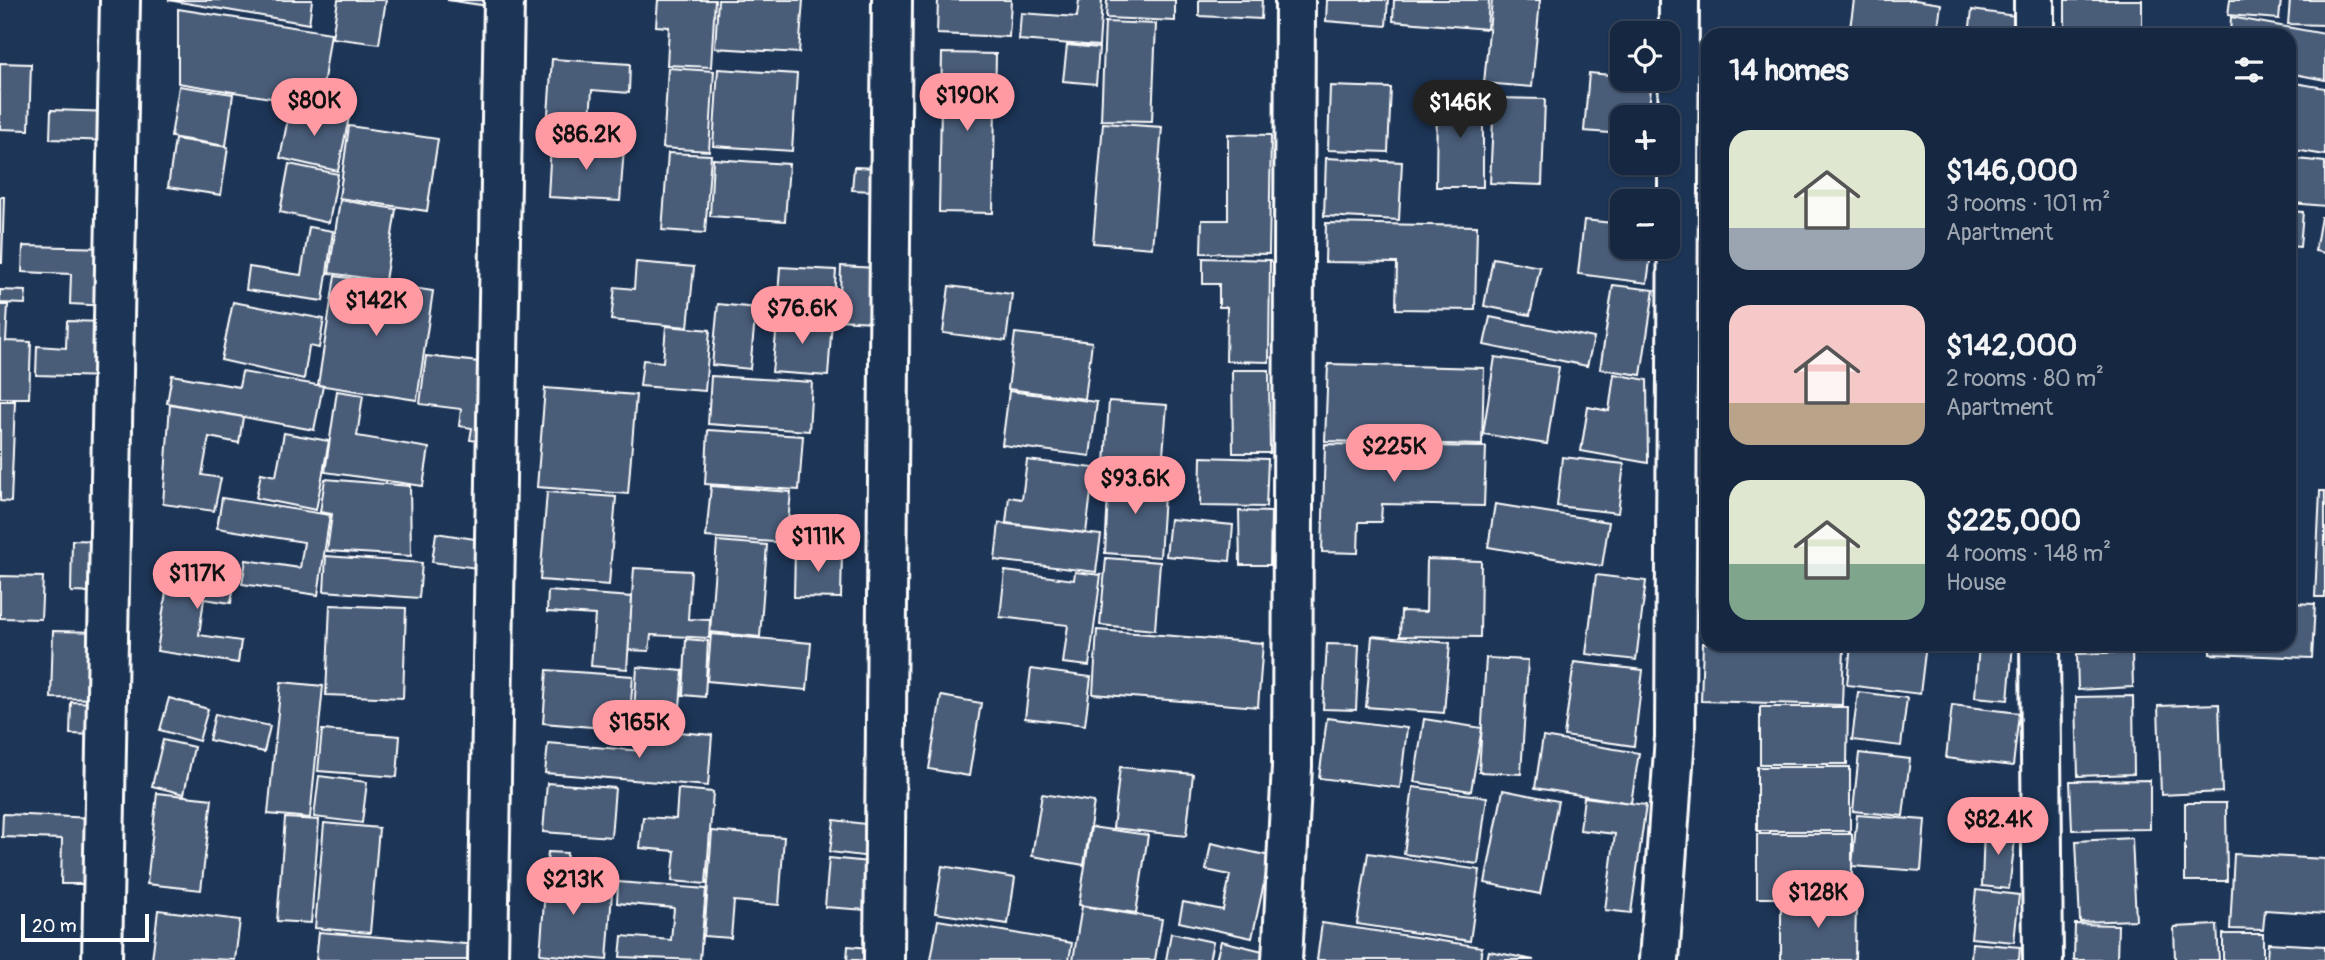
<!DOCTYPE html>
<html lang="en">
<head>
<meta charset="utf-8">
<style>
	body { margin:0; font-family:Pangolin,sans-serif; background:#23344c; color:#f1f3f6; height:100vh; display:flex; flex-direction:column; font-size:26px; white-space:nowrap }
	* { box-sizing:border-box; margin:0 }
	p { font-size:23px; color:#9ea6b1 }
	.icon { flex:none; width:38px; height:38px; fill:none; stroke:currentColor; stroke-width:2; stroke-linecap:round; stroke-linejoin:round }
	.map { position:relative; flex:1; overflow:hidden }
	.sheet { position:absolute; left:1701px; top:28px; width:595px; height:623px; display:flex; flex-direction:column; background:#162841; border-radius:21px; box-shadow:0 2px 5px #0004,0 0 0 2px #35445a }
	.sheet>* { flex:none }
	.fabs { position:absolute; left:1610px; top:21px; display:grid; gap:14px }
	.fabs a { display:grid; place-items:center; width:70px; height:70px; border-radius:14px; background:#162841; box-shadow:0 2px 5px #0004,0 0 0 2px #35445a; font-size:35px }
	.scale { position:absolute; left:21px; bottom:18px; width:128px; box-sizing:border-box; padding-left:7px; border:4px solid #fff; border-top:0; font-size:19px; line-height:24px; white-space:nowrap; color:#fff; -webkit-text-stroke:5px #1d3557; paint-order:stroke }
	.price { position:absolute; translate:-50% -60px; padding:0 16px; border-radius:24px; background:#ff9aa2; color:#111; font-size:23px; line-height:46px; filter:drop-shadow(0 2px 4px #0008) }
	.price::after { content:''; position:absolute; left:50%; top:42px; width:21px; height:16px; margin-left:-10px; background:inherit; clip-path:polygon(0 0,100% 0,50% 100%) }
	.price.current { background:#222; color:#fff }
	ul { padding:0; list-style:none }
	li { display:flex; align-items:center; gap:21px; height:175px; padding:0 28px }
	li span { display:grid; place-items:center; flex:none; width:196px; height:140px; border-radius:21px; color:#555 }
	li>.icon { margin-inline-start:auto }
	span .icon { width:84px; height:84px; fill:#fffc; stroke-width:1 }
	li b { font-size:30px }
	h2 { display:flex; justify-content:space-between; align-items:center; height:84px; padding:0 28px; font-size:30px }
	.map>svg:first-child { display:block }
	.building { fill:#4a5d79; stroke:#fff; stroke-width:2 }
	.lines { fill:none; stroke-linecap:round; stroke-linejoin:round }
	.minor-casing { stroke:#fff; stroke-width:44 }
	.minor { stroke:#1d3557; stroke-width:38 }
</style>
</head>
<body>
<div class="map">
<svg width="2325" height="960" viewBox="0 0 2325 960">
	<rect width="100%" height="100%" fill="#1d3557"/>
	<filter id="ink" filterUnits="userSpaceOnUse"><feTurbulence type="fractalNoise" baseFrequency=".0143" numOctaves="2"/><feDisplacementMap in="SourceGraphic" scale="14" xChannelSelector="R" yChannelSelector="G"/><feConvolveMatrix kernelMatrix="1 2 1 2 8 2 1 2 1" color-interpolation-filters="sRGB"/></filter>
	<g filter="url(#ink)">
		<g class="building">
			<path d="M168,0h144l-3,24z"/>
			<path d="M338,0h48l-7,44 -47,-6z"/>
			<path d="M447,0h42l-1,6z"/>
			<path d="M658,0h57l-4,67 -44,-2 2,-38 -13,-1z"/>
			<path d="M718,0h85l-4,53 -84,-5z"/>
			<path d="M938,0h73l-2,37 -72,-3z"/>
			<path d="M1079,0h23l-3,46 -80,-6 2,-27 56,4z"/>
			<path d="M1107,0h68v21l-69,-3z"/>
			<path d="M1199,0h63l-1,19 -62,-3z"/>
			<path d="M1327,0h61l-2,26 -60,-5z"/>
			<path d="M1394,0h95l-2,29 -94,-8z"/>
			<path d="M1492,0h48l-8,87 -48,-4z"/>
			<path d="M1854,0h61l26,4 -4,31h-88z"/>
			<rect x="2065" y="0" width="77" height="35"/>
			<path d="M2230,0h51l-2,19 -51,-4z"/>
			<path d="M2290,0h35v25l-37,-1z"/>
			<path d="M178,9l153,24 -11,73 -142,-23z"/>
			<path d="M1972,10l44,6 -2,19h-45z"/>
			<path d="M2231,17l94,17v46l-36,-7v-38h-59z"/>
			<path d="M1105,22l51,2 -4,97 -51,-1z"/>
			<path d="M1067,45l32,3 -3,36 -33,-3z"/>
			<path d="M942,53l54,1 -3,159 -54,-1z"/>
			<path d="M552,59l78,5 -1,29 -37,-3 -4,55 -42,-3z"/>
			<path d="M0,63l31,1 -2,66 -29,-1z"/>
			<path d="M668,68l46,3 -5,80 -46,-3z"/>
			<path d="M718,69l79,5 -5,77 -79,-5z"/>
			<path d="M1589,73l33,3v3h30l-4,38h-26v17l-38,-3z"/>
			<path d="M2289,82l36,6v67l-36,-6z"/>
			<path d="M179,86l54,8 -7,52 -55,-9z"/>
			<path d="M1330,86l61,2 -3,64 -60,-2z"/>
			<path d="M1437,92h46v95h-47z"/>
			<path d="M1494,98l51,1 -3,86 -52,-2z"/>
			<path d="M291,104l58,13 -11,54 -58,-13z"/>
			<path d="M51,110l63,2 -1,29 -63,-2z"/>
			<path d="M1103,123l59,4 -10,121 -59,-5z"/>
			<path d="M349,126l89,13 -11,72 -88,-13z"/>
			<path d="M1228,134l43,1 -2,119 -68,-1 1,-33h26z"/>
			<path d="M175,139l53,8 -7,48 -53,-8z"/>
			<path d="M551,143l73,5 -4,53 -72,-4z"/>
			<path d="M668,153l43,2 -6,78 -43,-3z"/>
			<path d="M1326,158l76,4 -3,58 -75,-4z"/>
			<path d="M713,159l76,5 -4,57 -75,-5z"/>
			<path d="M2297,159l28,3v44l-33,-3z"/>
			<path d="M289,164l49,10 -9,49 -49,-11z"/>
			<path d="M854,167l23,1 -2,23 -23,-1z"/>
			<path d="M0,197h4l-2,66h-2z"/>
			<path d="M340,200l56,9 -11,72 -56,-8z"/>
			<path d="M2289,211l14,1 -3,35 -11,-1z"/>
			<path d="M2321,217l4,1v35l-10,-2z"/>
			<path d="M1584,220l38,4v23h30l-5,36 -69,-9z"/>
			<path d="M1326,223l151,3 -2,84 -79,-1 1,-46 -72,-1z"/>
			<path d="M309,227l24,4 -10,70 -77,-11 3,-23 52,8z"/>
			<path d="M23,246l88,2 -2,58 -39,-2 1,-30 -49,-2z"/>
			<path d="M2289,249l2,1 -2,82z"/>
			<path d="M1203,258l67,2 -1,102 -43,-1 1,-54h-8v-23h-16z"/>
			<path d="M1493,258l47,9 -10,48 -46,-9z"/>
			<path d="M636,262l58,5 -6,60 -77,-7 4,-33 19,2z"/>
			<path d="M841,266l35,2 -3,54 -34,-2z"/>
			<path d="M780,267l56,3 -2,29 -56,-3z"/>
			<path d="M335,276l98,15 -16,109 -99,-15z"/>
			<path d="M1613,285l41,5 -13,85 -41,-6z"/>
			<path d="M949,286l63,8 -6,47 -63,-8z"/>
			<path d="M0,290l26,1 -1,13 -25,-1z"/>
			<path d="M233,302l91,17 -5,29 -10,-2 -5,33 -83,-19z"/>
			<path d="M718,304l38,4 -6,61 -38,-4z"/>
			<path d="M0,305h8l-2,36 25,1 -2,56h-29z"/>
			<path d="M778,316l54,5 -4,55 -56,-4z"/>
			<path d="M1490,317l104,21 -7,28 -103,-21z"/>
			<path d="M67,321l42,1 -2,55 -71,-2 1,-29 29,2z"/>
			<path d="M666,326l44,4 -5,61 -65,-5 3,-26 20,2z"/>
			<path d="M1706,327h2v86l-6,-1z"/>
			<path d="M1015,333l77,9 -7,57 -77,-10z"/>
			<path d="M426,356l70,8 -10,78 -16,-2 2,-12 -13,-2 2,-17 -41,-5z"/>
			<path d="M1495,357l64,10 -12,77 -64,-10z"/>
			<path d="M1328,364l156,4 -2,77 -157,-4z"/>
			<path d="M1232,370h37l1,83h-37z"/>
			<path d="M242,372l81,14 -9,44 -147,-27 5,-28 67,12z"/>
			<path d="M1614,374l33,6 1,83 -67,-12 7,-44 21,4z"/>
			<path d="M711,376l101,6 -3,49 -101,-7z"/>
			<path d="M545,388l91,7 -8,99 -91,-7z"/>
			<path d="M337,391l26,4 -6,41 72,12 -6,38 -98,-14z"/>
			<path d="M1009,391l88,11 -7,54 -88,-11z"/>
			<path d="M0,401h15l-4,101 -11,-1z"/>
			<path d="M1109,401l58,4 -5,62 -57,-3z"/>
			<path d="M170,404l73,13 -4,26 -30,-6 -7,38 19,3 -7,33 -51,-7z"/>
			<path d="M708,430l95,6 -4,54 -94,-6z"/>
			<path d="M284,433l45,8 -13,69 -60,-12 5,-25 15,3z"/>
			<path d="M1325,444l161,3 -2,59 -102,-2 -1,18h-22l-1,31 -36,-1z"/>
			<path d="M1201,457l67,2 -2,48 -66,-1z"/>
			<path d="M1562,457l62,7 -6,49 -61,-7z"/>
			<path d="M1027,460l67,8 -8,65 -80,-10 3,-26 13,2z"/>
			<path d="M1109,476l56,4 -5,77 -55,-4z"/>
			<path d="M325,479l85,7 1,70 -84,-5 5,-37 -12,-2z"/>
			<path d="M711,486l80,6 -5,51 -80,-6z"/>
			<path d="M2320,491h5v106h-10z"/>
			<path d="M547,492l69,5 -7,88 -69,-5z"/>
			<path d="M222,498l108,17 -12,80 -76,-11 4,-24 54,8 4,-26 -87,-14z"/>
			<path d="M1495,504l114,18 -7,44 -114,-19z"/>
			<path d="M1239,511l32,1 -1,53h-30z"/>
			<path d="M1170,519l63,6 -3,36 -64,-5z"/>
			<path d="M999,523l102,12 -5,37 -101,-12z"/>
			<path d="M436,533l52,8 -4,28 -52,-7z"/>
			<path d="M72,540l34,1 -2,52 -33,-1z"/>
			<path d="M717,541l50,4 -7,92 -50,-5z"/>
			<path d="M795,549l47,2 -1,47 -47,-1z"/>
			<path d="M214,556l24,4 -7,43 -27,-4 -5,36 42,6 -3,22 -81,-12 13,-85 41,6z"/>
			<path d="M326,556l96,7 -3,35 -95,-7z"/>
			<path d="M1106,558l54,4 -5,68 -55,-5z"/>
			<path d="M1427,559l54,2 -1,76 -80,-1 1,-25 25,1z"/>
			<path d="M634,568l57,3 -3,48 22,1 -1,18 -58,-3 -2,16 -21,-1z"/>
			<path d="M1005,571l69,9 1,-8 26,3 -12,91 -26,-3 5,-38 -68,-8z"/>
			<path d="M1596,575l50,6 -10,79 -50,-6z"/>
			<path d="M0,576l43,1 -2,42 -41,-1z"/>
			<path d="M548,591l84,6 -5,72 -36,-3 4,-51 -48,-3z"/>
			<path d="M2289,603l26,1 -3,54 -102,-4v-10h79z"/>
			<path d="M330,605l76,3 -3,90 -77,-3z"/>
			<path d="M1097,630l166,13 -5,64 -165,-13z"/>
			<path d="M53,631l49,1 -3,67 -48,-1z"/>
			<path d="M711,634l100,9 -4,47 -100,-9z"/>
			<path d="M1372,636l78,7 -6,70 -78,-6z"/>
			<path d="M686,639l22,2 -3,56 -22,-2z"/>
			<path d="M1703,643l141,4 -2,58 -141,-4z"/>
			<path d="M1327,644l32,1 -3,65 -33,-1z"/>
			<path d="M1851,644h75l-6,50 -73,-9z"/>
			<path d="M1979,644h34l-5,56 -33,-3z"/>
			<path d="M2079,644h119v4l-119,-1z"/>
			<path d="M2132,652l1,35 -55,3 -1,-36z"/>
			<path d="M1486,658l42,2 -7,114 -42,-2z"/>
			<path d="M1574,662l69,8 -9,76 -70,-10z"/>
			<path d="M637,667l46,4 -5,59 -45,-4z"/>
			<path d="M1031,669l60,8 -6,48 -60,-7z"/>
			<path d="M547,670l86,6 -4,54 -86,-7z"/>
			<path d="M281,682l42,4 -13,132 -42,-4z"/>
			<path d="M1858,692l49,6 -6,48 -49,-6z"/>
			<path d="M941,696l40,7 -12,73 -40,-7z"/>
			<path d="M2133,696l1,78 -56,2 -2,-79z"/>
			<path d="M169,698l39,11 -9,32 -39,-11z"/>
			<path d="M71,702l27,1 -1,32 -27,-1z"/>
			<path d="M2219,704l3,88 -61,3 -3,-89z"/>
			<path d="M1952,705l67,8 -6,53 -67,-8z"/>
			<path d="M1760,707h88l-1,57h-87z"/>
			<path d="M215,714l55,12 -6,26 -55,-12z"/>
			<path d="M1327,718l80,10 -7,60 -81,-10z"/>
			<path d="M1424,719l58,9 -11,63 -57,-9z"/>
			<path d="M644,729l68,6 -4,51 -163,-13 3,-30 94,8z"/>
			<path d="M322,730l78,6 -3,41 -79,-6z"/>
			<path d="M1543,737l96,16 -8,50 -96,-15z"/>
			<path d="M163,740l31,7 -10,47 -32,-8z"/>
			<path d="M1859,753l51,6 -7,57 -50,-5z"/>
			<path d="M1120,767l73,7 -7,62 -73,-8z"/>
			<rect x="1757" y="767" width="93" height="64"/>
			<path d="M319,776l48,6 -5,41 -48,-6z"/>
			<path d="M2150,780v49l-78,1 -2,-49z"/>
			<path d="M547,783l68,5 -4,49 -68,-5z"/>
			<path d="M1413,787l74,10 -9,67 -74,-10z"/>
			<path d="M678,789l35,3 -7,92 -34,-3 3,-30 -35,-3 3,-31 33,2z"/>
			<path d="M1503,790l55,11 -18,93 -55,-11z"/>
			<path d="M157,793l55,6 -11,91 -54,-6z"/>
			<path d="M1042,794l52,8 -10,63 -52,-9z"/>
			<path d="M1584,797l62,8 -15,108 -26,-3 10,-76 -35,-4z"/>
			<path d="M2185,803h41l1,78h-42z"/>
			<path d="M3,814l91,4 -2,66h-31l1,-45 -60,-2z"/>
			<path d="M1857,815l68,5 -4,51 -69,-5z"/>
			<path d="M285,818l34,2 -8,103 -34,-2z"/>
			<path d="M834,820l39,5 -3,32 -40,-5z"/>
			<path d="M324,823l55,5 -9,105 -55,-5z"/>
			<path d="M1091,827l57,8 -12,78 -57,-8z"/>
			<path d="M1984,827l32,4 -7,58 -27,-3z"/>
			<path d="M712,831l72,6 -5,68 -45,-4 -3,37 -27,-2z"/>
			<rect x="1757" y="834" width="95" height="64"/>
			<path d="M2132,838l4,82 -56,2 -4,-81z"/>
			<path d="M1211,843l59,13 -18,82 -73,-16 4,-20 40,8 7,-35 -24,-5z"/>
			<path d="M548,852l19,1 -3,36 48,4 -5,67 -67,-6z"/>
			<path d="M1368,853l112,17 -10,71 -113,-17z"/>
			<path d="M2234,854l91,5v55l-60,-4 -2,20 -33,-1z"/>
			<path d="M829,858l40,4 -3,48 -41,-3z"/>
			<path d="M942,866l73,12 -7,46 -73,-11z"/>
			<path d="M618,882l88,7 -6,71 -80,-3 2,-21 49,4 3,-32 -57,-5z"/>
			<path d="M1976,890l43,5 -5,47 -43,-4z"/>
			<path d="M1781,900h75l-1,60h-74z"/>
			<path d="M1082,906l80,13 -7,41h-82z"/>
			<path d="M158,910l82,10 -5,40 -48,-2 -1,2h-34z"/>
			<path d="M938,920l134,23 -3,17h-138z"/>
			<path d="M1322,923l160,24 -2,13h-163z"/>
			<path d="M2075,924l43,1 -1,35h-43z"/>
			<path d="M2217,925l2,35h-44l-1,-33z"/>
			<path d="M319,932l158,13 -2,15h-159z"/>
			<path d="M1171,933l42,9 -4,18h-43z"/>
			<rect x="2223" y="934" width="40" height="26"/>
			<path d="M1221,941l42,10 -2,9h-45z"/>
			<path d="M1972,943l48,4 -1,13h-48z"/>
			<path d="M2268,943l57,3v14h-58z"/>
			<path d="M848,946l32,3 -1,11h-32z"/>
			<path d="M1489,951l45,9h-47z"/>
		</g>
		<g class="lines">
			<defs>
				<g id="minor">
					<path d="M2034,0v35"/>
					<path d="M2040,644l3,316"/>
					<path d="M102,960l18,-960"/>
					<path d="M488,960l16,-960"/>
					<path d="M884,960l8,-960"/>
					<path d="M1282,960l10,-194 3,-766"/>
					<path d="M1659,960l16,-223 4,-737"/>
				</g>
			</defs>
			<use href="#minor" class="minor-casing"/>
			<use href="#minor" class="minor"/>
		</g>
	</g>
</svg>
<div class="fabs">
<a><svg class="icon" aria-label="locate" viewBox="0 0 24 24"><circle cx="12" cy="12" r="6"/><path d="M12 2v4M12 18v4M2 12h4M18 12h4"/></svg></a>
<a>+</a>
<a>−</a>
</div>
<div class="scale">20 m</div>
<b class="price" style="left:967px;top:133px">$190K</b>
<b class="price" style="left:314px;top:138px">$80K</b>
<b class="price current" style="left:1460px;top:140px">$146K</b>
<b class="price" style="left:586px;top:172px">$86.2K</b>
<b class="price" style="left:376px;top:338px">$142K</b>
<b class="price" style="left:802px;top:346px">$76.6K</b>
<b class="price" style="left:1394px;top:484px">$225K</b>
<b class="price" style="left:1135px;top:516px">$93.6K</b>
<b class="price" style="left:818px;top:574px">$111K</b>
<b class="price" style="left:197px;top:611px">$117K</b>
<b class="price" style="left:639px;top:760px">$165K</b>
<b class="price" style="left:1998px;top:857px">$82.4K</b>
<b class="price" style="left:573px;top:917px">$213K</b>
<b class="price" style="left:1818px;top:930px">$128K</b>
<section class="sheet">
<h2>14 homes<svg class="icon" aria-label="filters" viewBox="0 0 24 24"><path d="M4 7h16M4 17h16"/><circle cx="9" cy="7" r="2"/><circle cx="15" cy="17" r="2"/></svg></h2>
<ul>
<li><span style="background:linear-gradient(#dfe7d0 70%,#9aa5b1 0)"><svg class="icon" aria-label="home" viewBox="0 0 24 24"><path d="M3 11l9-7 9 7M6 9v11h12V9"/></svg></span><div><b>$146,000</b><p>3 rooms · 101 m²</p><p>Apartment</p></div></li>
<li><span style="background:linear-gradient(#f6c9c9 70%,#b9a48a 0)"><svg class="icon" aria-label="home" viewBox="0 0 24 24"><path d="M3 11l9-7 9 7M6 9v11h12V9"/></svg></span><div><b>$142,000</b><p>2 rooms · 80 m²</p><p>Apartment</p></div></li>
<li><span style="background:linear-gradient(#dfe7d0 60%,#7fa58c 0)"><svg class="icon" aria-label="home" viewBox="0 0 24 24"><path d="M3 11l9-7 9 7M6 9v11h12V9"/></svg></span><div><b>$225,000</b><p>4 rooms · 148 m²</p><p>House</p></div></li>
</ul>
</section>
</div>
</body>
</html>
